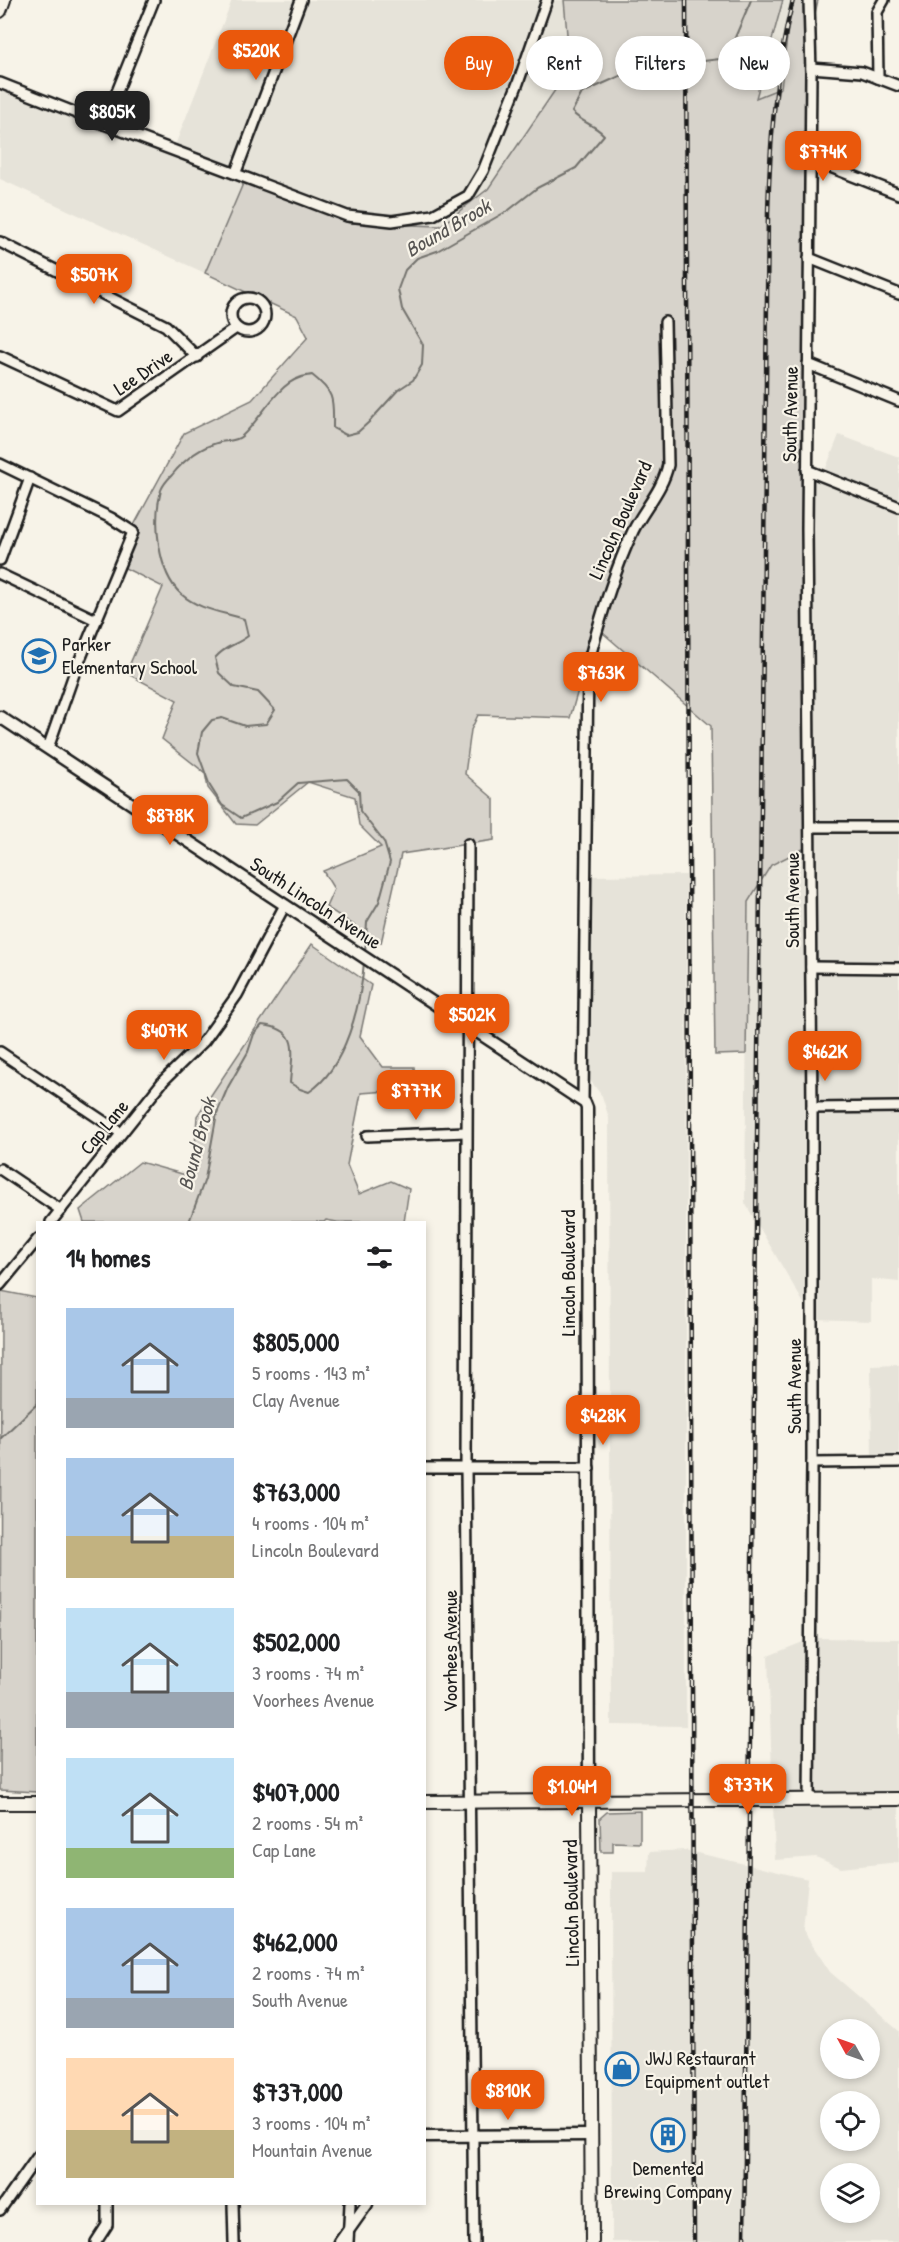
<!DOCTYPE html>
<html lang="en">
<head>
<meta charset="utf-8">
<style>
	body { margin:0; font-family:"Patrick Hand",sans-serif; background:#f2f2f2; color:#202124; height:100vh; display:flex; flex-direction:column; font-size:22px; white-space:nowrap }
	* { box-sizing:border-box; margin:0 }
	p { font-size:20px; color:#757577 }
	.icon { flex:none; width:33px; height:33px; fill:none; stroke:currentColor; stroke-width:2; stroke-linecap:round; stroke-linejoin:round }
	.map { position:relative; flex:1; overflow:hidden }
	.panel { position:absolute; left:36px; top:1221px; width:390px; height:984px; display:flex; flex-direction:column; background:#fff; border-radius:0px; box-shadow:0 3px 9px #0003 }
	.panel>* { flex:none }
	.top-card { position:absolute; left:444px; top:36px; width:364px; height:54px; display:flex; gap:12px }
	.needle { width:39px; rotate:310deg }
	.buttons { position:absolute; left:820px; top:2019px; display:grid; gap:12px }
	.buttons a { display:grid; place-items:center; width:60px; height:60px; border-radius:50%; background:#fff; box-shadow:0 3px 9px #0003; font-size:30px }
	.price { position:absolute; translate:-50% -51px; padding:0 14px; border-radius:12px; background:#ea580c; color:#fff; font-size:20px; line-height:39px; filter:drop-shadow(0 2px 3px #0008) }
	.price::after { content:''; position:absolute; left:50%; top:36px; width:18px; height:14px; margin-left:-9px; background:inherit; clip-path:polygon(0 0,100% 0,50% 100%) }
	.price.current { background:#222; color:#fff }
	ul { padding:0; list-style:none }
	li { display:flex; align-items:center; gap:18px; height:150px; padding:0 30px }
	li span { display:grid; place-items:center; flex:none; width:168px; height:120px; border-radius:0px; color:#555 }
	li>.icon { margin-inline-start:auto }
	span .icon { width:72px; height:72px; fill:#fffc; stroke-width:1 }
	li b { font-size:26px }
	h2 { display:flex; justify-content:space-between; align-items:center; height:72px; padding:0 30px; font-size:26px }
	.pill { padding:0 21px; border-radius:27px; background:#fff; box-shadow:0 3px 9px #0003; font-size:21px; line-height:54px }
	.pill.current { background:#ea580c; color:#fff }
	.map>svg:first-child { display:block }
	.built { fill:#e6e3d9; fill-rule:evenodd }
	.green { fill:#d7d3cb; stroke:#7a7874; stroke-width:1.5 }
	.lines { fill:none; stroke-linecap:round; stroke-linejoin:round }
	.stream { stroke:#72716c; stroke-width:2 }
	.minor-casing { stroke:#1c1c1c; stroke-width:14 }
	.tertiary-casing { stroke:#1c1c1c; stroke-width:15 }
	.secondary-casing { stroke:#1c1c1c; stroke-width:16 }
	.minor { stroke:#f7f3e8; stroke-width:9 }
	.tertiary { stroke:#f7f3e8; stroke-width:10 }
	.secondary { stroke:#f7f3e8; stroke-width:12 }
	.rail-casing { stroke:#1c1c1c; stroke-width:4.5 }
	.rail { stroke:#f7f3e8; stroke-width:2; stroke-dasharray:7; stroke-linecap:butt }
	.secondary-bridge-casing { stroke:#1c1c1c; stroke-width:16; stroke-linecap:butt }
	.secondary-bridge { stroke:#f7f3e8; stroke-width:12 }
	.labels { text-anchor:middle; stroke-width:4.5; stroke-linejoin:round; paint-order:stroke }
	.street-label { font-size:20px; fill:#1c1c1c; stroke:#f7f3e8 }
	.poi-label { font-size:20px; fill:#1c1c1c; stroke:#f7f3e8; text-anchor:start }
	.water-label { font-size:21px; font-style:italic; fill:#565452; stroke:#f7f3e8 }
</style>
</head>
<body>
<div class="map">
<svg width="899" height="2242" viewBox="0 0 899 2242">
	<rect width="100%" height="100%" fill="#f7f3e8"/>
	<filter id="ink" filterUnits="userSpaceOnUse"><feTurbulence type="fractalNoise" baseFrequency=".0167" numOctaves="2"/><feDisplacementMap in="SourceGraphic" scale="12" xChannelSelector="R" yChannelSelector="G"/><feConvolveMatrix kernelMatrix="1 2 1 2 8 2 1 2 1" color-interpolation-filters="sRGB"/></filter>
	<g filter="url(#ink)">
		<g class="built">
			<path d="M232,0h332l6,68 -82,121 -48,37 -91,-3 -104,-44 -40,94 -205,-94v-85l4,-13 170,67z"/>
			<path d="M783,0h11l-4,11 -9,77 -26,10z"/>
			<path d="M839,435l60,22v825l-28,-3v42l-58,-2 -68,-116 3,-301 23,-37 39,-391 12,4z"/>
			<path d="M686,875v851l-75,-1 -2,-607 -7,-22 -12,-16 -1,-204z"/>
			<path d="M899,1364v103h-27l-1,-102z"/>
			<path d="M813,1638l86,1v223l-58,6 -25,-11 -41,3 -7,-204z"/>
			<path d="M685,1850l123,29 -5,52 27,41 69,59v211h-287l-1,-370h37l1,-20zM831,2030h39v38h-39zM831,2102h39v38h-39zM831,2174h39v38h-39z"/>
		</g>
		<g class="green">
			<path d="M564,0h219l-27,98 25,-10 9,-77 4,-11h24l-9,41 2,804 -40,20 -23,37 -2,152 -31,1 -4,-329 -115,-99 -26,91 -92,-3 -7,15 -6,44 29,25v41l-93,14 -20,89 -55,-36 8,-18 -11,-18 58,-24 -22,-22 -4,-28 -47,-15 -53,43 -19,-1 -28,-36 -3,-15 -43,-34 15,-39 -51,-27 37,-86 -40,-20 3,-27 58,-107 68,-33 56,-63 -11,-21 -92,-43 40,-94 104,44 91,3 48,-37 82,-121z"/>
			<path d="M312,944l59,41 -11,51 23,31h31l1,22 -54,4 -14,72 12,29 32,-13 18,8 -5,33h-67l-11,-2 -2,2h-240l-4,-12 60,-48 53,15 4,-61z"/>
			<path d="M1,1291l36,7v494l-37,-2z"/>
			<path d="M640,1811v32l-27,-1v10h-12l-1,-34 7,-6z"/>
		</g>
		<g class="lines">
			<g class="stream">
				<path d="M365,953l2,-31 12,-20 11,-40 -6,-20 -24,-31 -1,-20 -12,-12 -49,4 -21,19 -36,16 -19,-13 -12,-19 -12,-33 4,-21 10,-12 10,-2 23,8 21,-2 9,-14 -17,-18 -24,-5 -15,-14 -4,-15c11,-13 20,-12 33,-22l-4,-17c-21,-7 -45,-9 -63,-25 -24,-22 -28,-74 -20,-104 2,-5 7,-11 11,-15 12,-15 29,-28 48,-33 9,-2 15,0 22,-6 17,-15 35,-51 57,-58 4,-2 9,-2 13,-3 24,19 21,25 21,53l13,7 12,-3 11,-10 29,-32 15,-10 9,-15 1,-20 -21,-36 -4,-20 7,-19 12,-12 20,-7 72,-41 28,-22 39,-20 28,-33c-10,-11 -22,-12 -32,-23l10,-19 38,-17 50,-11 50,-6 11,-12 20,-47"/>
				<path d="M189,1222l16,-43 12,-66 11,-26 20,-35 6,-18 8,-9c39,4 30,27 28,58l10,6 9,3c37,-24 52,-89 55,-130"/>
				<path d="M0,1439l38,-36"/>
			</g>
			<defs>
				<g id="minor">
					<path d="M811,68l51,4 37,14"/>
					<path d="M878,78l-1,-66 7,-12"/>
					<path d="M0,83l104,41 243,92 45,5 41,-6 35,-19 15,-25 35,-88 29,-83"/>
					<path d="M104,124l50,-124"/>
					<path d="M810,159l89,35"/>
					<path d="M236,172l65,-172"/>
					<path d="M0,242l166,84 31,31"/>
					<path d="M809,258l90,36"/>
					<circle cx="248" cy="315" r="17"/>
					<path d="M0,356l118,55 118,-83"/>
					<path d="M808,364l91,37"/>
					<path d="M0,464l111,54 22,14 -59,142 -26,74"/>
					<path d="M807,470l92,37"/>
					<path d="M0,560l30,-82"/>
					<path d="M0,574l96,46"/>
					<path d="M810,827h89"/>
					<path d="M468,844l-2,624 8,774"/>
					<path d="M811,967l88,1"/>
					<path d="M0,1052l121,81"/>
					<path d="M583,1100l5,-436c12,-46 25,-90 45,-133 11,-22 30,-42 35,-66l-3,-143"/>
					<path d="M812,1108l87,-1"/>
					<path d="M367,1136l99,-4"/>
					<path d="M0,1169l61,41"/>
					<path d="M51,1222l113,-142 40,-39 33,-46 48,-90"/>
					<path d="M0,1285l38,-46"/>
					<path d="M812,1463l87,-1"/>
					<path d="M424,1468h165"/>
					<path d="M809,1800l3,-337v-355l-5,-579 4,-457 -2,-72"/>
					<path d="M233,2204l1,38"/>
					<path d="M0,2210l38,-54"/>
					<path d="M96,2242l11,-17v-21"/>
					<path d="M348,2242l2,-38"/>
				</g>
				<g id="tertiary">
					<path d="M0,717l585,386 2,5 2,694"/>
					<path d="M424,2136l167,-1"/>
					<path d="M340,2242l27,-38"/>
				</g>
				<g id="secondary">
					<path d="M0,11l4,-11"/>
					<path d="M777,1800l122,-1"/>
					<path d="M424,1802l296,-2"/>
					<path d="M589,1802l3,440"/>
					<path d="M0,1803h38"/>
				</g>
			</defs>
			<use href="#minor" class="minor-casing"/>
			<use href="#tertiary" class="tertiary-casing"/>
			<use href="#secondary" class="secondary-casing"/>
			<use href="#minor" class="minor"/>
			<use href="#tertiary" class="tertiary"/>
			<use href="#secondary" class="secondary"/>
			<defs>
				<g id="rail">
					<path d="M686,0l8,2242"/>
					<path d="M744,2242l24,-2028c2,-72 7,-144 25,-214"/>
				</g>
			</defs>
			<use href="#rail" class="rail-casing"/>
			<use href="#rail" class="rail"/>
			<defs>
				<path id="secondary-bridge" d="M720,1800h57"/>
			</defs>
			<use href="#secondary-bridge" class="secondary-bridge-casing"/>
			<use href="#secondary-bridge" class="secondary-bridge"/>
		</g>
	</g>
	<defs>
		<symbol id="school-ring" viewBox="-11 -11 22 22"><circle r="9.5" fill="#f7f3e8" stroke="#1f6fb2" stroke-width="1.5"/><path d="M0-5L7-2L0 1L-7-2ZM-4 1L0 2.5L4 1V4Q0 6-4 4Z" fill="#1f6fb2"/></symbol>
		<symbol id="shop-ring" viewBox="-11 -11 22 22"><circle r="9.5" fill="#f7f3e8" stroke="#1f6fb2" stroke-width="1.5"/><path d="M-5-2.5h2.3a2.7 3.5 0 0 1 5.4 0H5L5.5 6h-11ZM-1.5-2.5h3a1.5 2.3 0 0 0-3 0Z" fill="#1f6fb2"/></symbol>
		<symbol id="building-ring" viewBox="-11 -11 22 22"><circle r="9.5" fill="#f7f3e8" stroke="#1f6fb2" stroke-width="1.5"/><path d="M-4-6H4V6H1V3H-1V6H-4ZM-2.5-4.3h1.7v1.8h-1.7ZM.8-4.3h1.7v1.8H.8ZM-2.5-1h1.7V.8h-1.7ZM.8-1h1.7V.8H.8Z" fill="#1f6fb2"/></symbol>
	</defs>
	<g fill-rule="evenodd">
		<use href="#school-ring" x="20" y="637" width="38" height="38"/>
		<use href="#shop-ring" x="603" y="2050" width="38" height="38"/>
		<use href="#building-ring" x="649" y="2116" width="38" height="38"/>
	</g>
	<g class="labels">
		<g class="street-label">
			<text transform="translate(143 372) rotate(-34)" y="7">Lee Drive</text>
			<text transform="translate(790 414) rotate(-89)" y="7">South Avenue</text>
			<text transform="translate(620 520) rotate(-66)" y="7">Lincoln Boulevard</text>
			<text transform="translate(792 900) rotate(-90)" y="7">South Avenue</text>
			<text transform="translate(316 903) rotate(33)" y="7">South Lincoln Avenue</text>
			<text transform="translate(104 1127) rotate(-51)" y="7">Cap Lane</text>
			<text transform="translate(568 1273) rotate(-90)" y="7">Lincoln Boulevard</text>
			<text transform="translate(794 1386) rotate(-90)" y="7">South Avenue</text>
			<text transform="translate(450 1651) rotate(-90)" y="7">Voorhees Avenue</text>
			<text transform="translate(571 1903) rotate(-91)" y="7">Lincoln Boulevard</text>
		</g>
		<g class="poi-label">
			<text x="62" y="651">Parker<tspan x="62" dy="23">Elementary School</tspan></text>
			<text x="645" y="2065">JWJ Restaurant<tspan x="645" dy="23">Equipment outlet</tspan></text>
			<text x="668" y="2175" text-anchor="middle">Demented<tspan x="668" dy="23">Brewing Company</tspan></text>
		</g>
		<g class="water-label">
			<text transform="translate(448 228) rotate(-30)" y="7">Bound Brook</text>
			<text transform="translate(197 1144) rotate(-75)" y="7">Bound Brook</text>
		</g>
	</g>
</svg>
<div class="buttons">
<a><svg class="needle" viewBox="-14 -14 28 28"><path d="M0-13l5 13h-10z" fill="#e53935"/><path d="M0 13l5-13h-10z" fill="#757577"/></svg></a>
<a><svg class="icon" aria-label="locate" viewBox="0 0 24 24"><circle cx="12" cy="12" r="6"/><path d="M12 2v4M12 18v4M2 12h4M18 12h4"/></svg></a>
<a><svg class="icon" aria-label="layers" viewBox="0 0 24 24"><path d="M12 4l9 5-9 5-9-5zM3 14l9 5 9-5"/></svg></a>
</div>
<b class="price" style="left:256px;top:81px">$520K</b>
<b class="price current" style="left:112px;top:142px">$805K</b>
<b class="price" style="left:823px;top:182px">$774K</b>
<b class="price" style="left:94px;top:305px">$507K</b>
<b class="price" style="left:601px;top:703px">$763K</b>
<b class="price" style="left:170px;top:846px">$878K</b>
<b class="price" style="left:472px;top:1045px">$502K</b>
<b class="price" style="left:164px;top:1061px">$407K</b>
<b class="price" style="left:825px;top:1082px">$462K</b>
<b class="price" style="left:416px;top:1121px">$777K</b>
<b class="price" style="left:603px;top:1446px">$428K</b>
<b class="price" style="left:748px;top:1815px">$737K</b>
<b class="price" style="left:572px;top:1817px">$1.04M</b>
<b class="price" style="left:508px;top:2121px">$810K</b>
<div class="top-card">
<a class="pill current">Buy</a>
<a class="pill">Rent</a>
<a class="pill">Filters</a>
<a class="pill">New</a>
</div>
<section class="panel">
<h2>14 homes<svg class="icon" aria-label="filters" viewBox="0 0 24 24"><path d="M4 7h16M4 17h16"/><circle cx="9" cy="7" r="2"/><circle cx="15" cy="17" r="2"/></svg></h2>
<ul>
<li><span style="background:linear-gradient(#a9c7e8 75%,#9aa5b1 0)"><svg class="icon" aria-label="home" viewBox="0 0 24 24"><path d="M3 11l9-7 9 7M6 9v11h12V9"/></svg></span><div><b>$805,000</b><p>5 rooms · 143 m²</p><p>Clay Avenue</p></div></li>
<li><span style="background:linear-gradient(#a9c7e8 65%,#c2b280 0)"><svg class="icon" aria-label="home" viewBox="0 0 24 24"><path d="M3 11l9-7 9 7M6 9v11h12V9"/></svg></span><div><b>$763,000</b><p>4 rooms · 104 m²</p><p>Lincoln Boulevard</p></div></li>
<li><span style="background:linear-gradient(#bfe0f5 70%,#9aa5b1 0)"><svg class="icon" aria-label="home" viewBox="0 0 24 24"><path d="M3 11l9-7 9 7M6 9v11h12V9"/></svg></span><div><b>$502,000</b><p>3 rooms · 74 m²</p><p>Voorhees Avenue</p></div></li>
<li><span style="background:linear-gradient(#bfe0f5 75%,#8fb573 0)"><svg class="icon" aria-label="home" viewBox="0 0 24 24"><path d="M3 11l9-7 9 7M6 9v11h12V9"/></svg></span><div><b>$407,000</b><p>2 rooms · 54 m²</p><p>Cap Lane</p></div></li>
<li><span style="background:linear-gradient(#a9c7e8 75%,#9aa5b1 0)"><svg class="icon" aria-label="home" viewBox="0 0 24 24"><path d="M3 11l9-7 9 7M6 9v11h12V9"/></svg></span><div><b>$462,000</b><p>2 rooms · 74 m²</p><p>South Avenue</p></div></li>
<li><span style="background:linear-gradient(#ffd9b3 60%,#c2b280 0)"><svg class="icon" aria-label="home" viewBox="0 0 24 24"><path d="M3 11l9-7 9 7M6 9v11h12V9"/></svg></span><div><b>$737,000</b><p>3 rooms · 104 m²</p><p>Mountain Avenue</p></div></li>
</ul>
</section>
</div>
</body>
</html>
